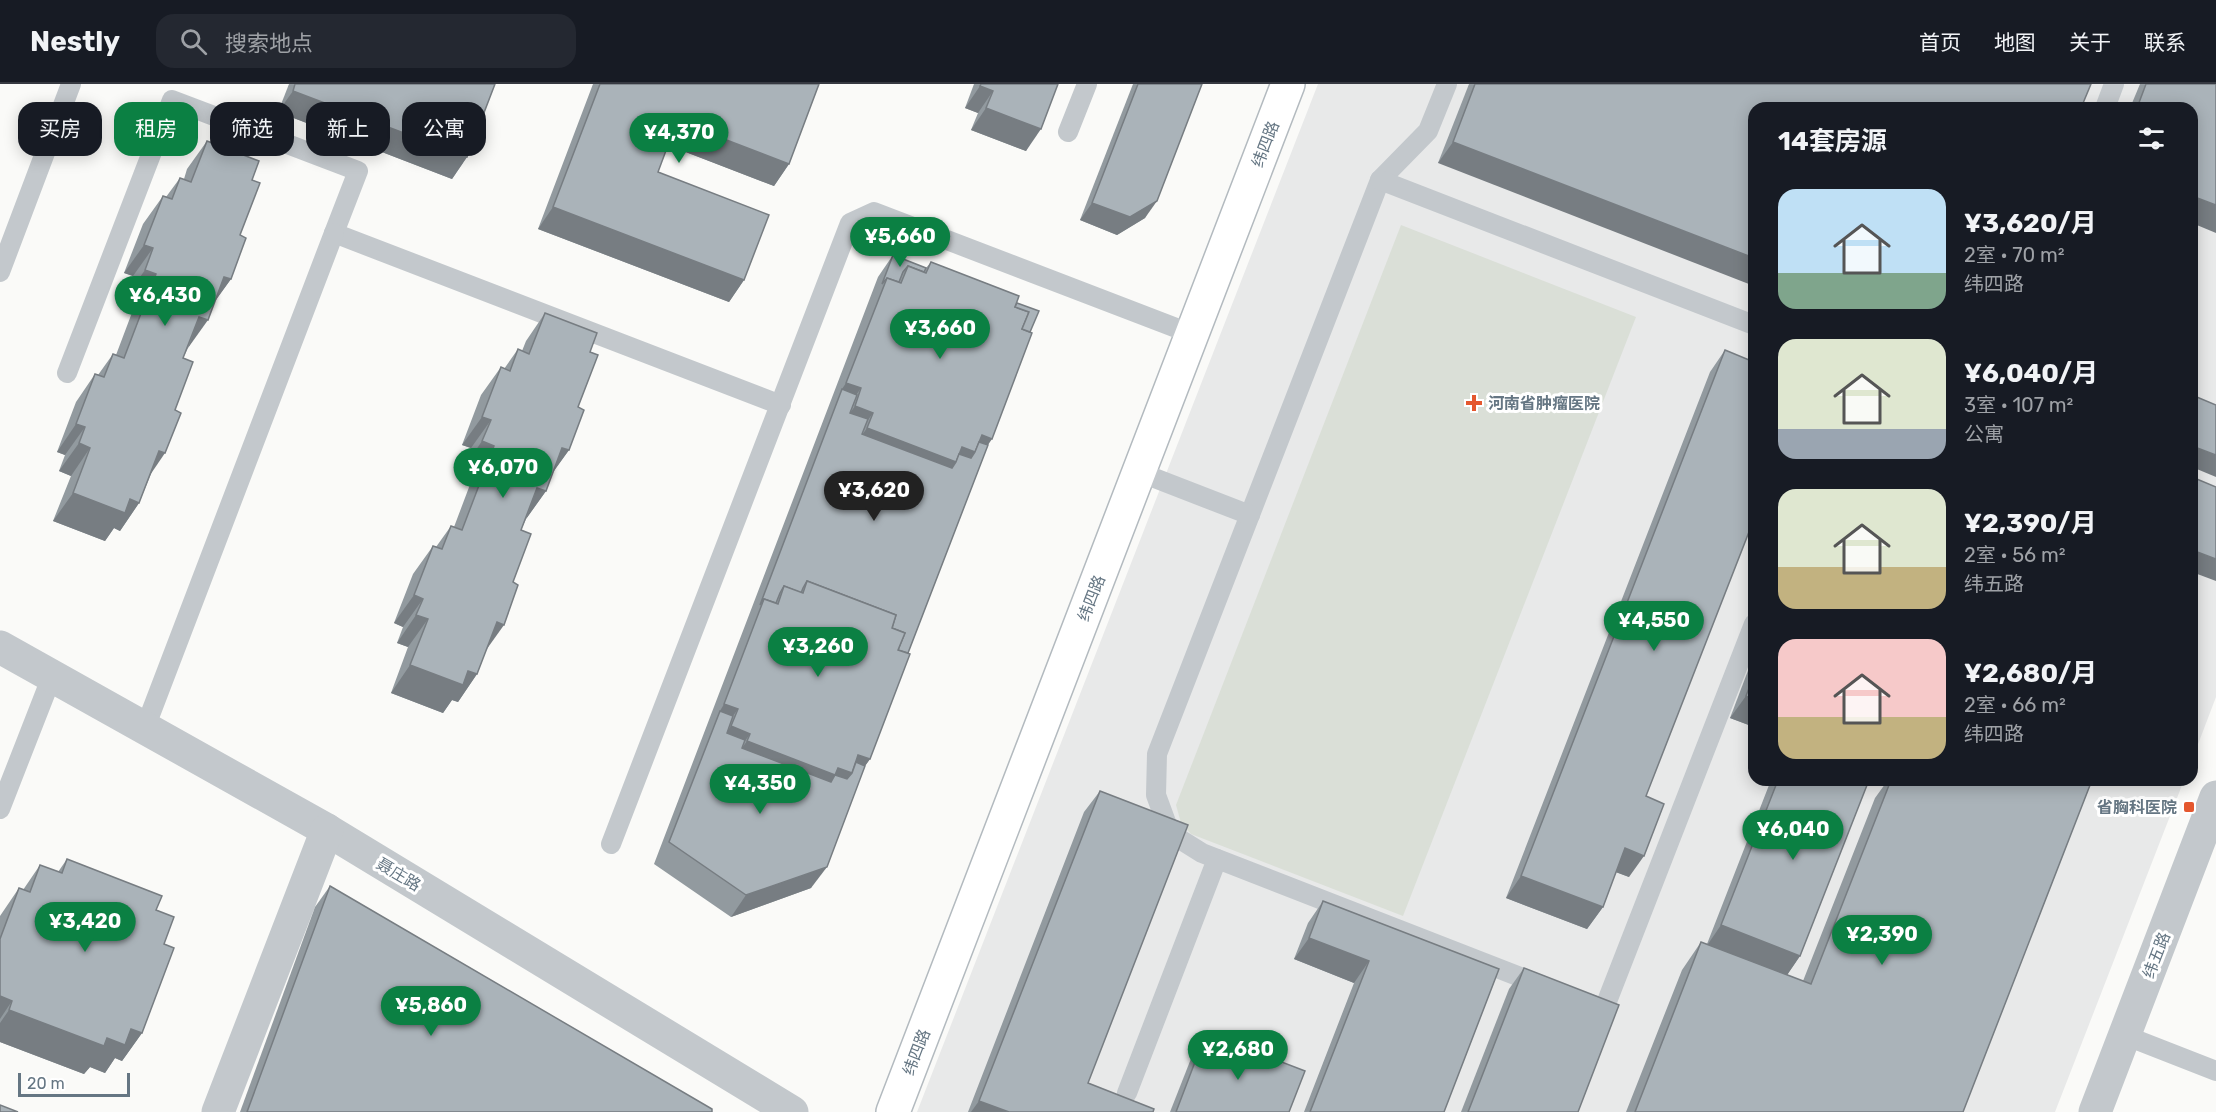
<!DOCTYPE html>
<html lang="zh">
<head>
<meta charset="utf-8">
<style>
	body { margin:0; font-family:Rubik,"Noto Sans SC",sans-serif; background:#242831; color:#f1f3f6; height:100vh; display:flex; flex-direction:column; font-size:22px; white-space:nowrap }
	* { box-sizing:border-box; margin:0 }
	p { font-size:20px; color:#9ea1a6 }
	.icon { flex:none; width:33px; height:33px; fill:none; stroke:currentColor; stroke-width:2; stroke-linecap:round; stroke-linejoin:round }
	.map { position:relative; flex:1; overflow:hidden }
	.panel { position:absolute; left:1748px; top:18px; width:450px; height:684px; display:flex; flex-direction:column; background:#171b24; border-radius:18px; box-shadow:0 3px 15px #0003 }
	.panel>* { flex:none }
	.guide { position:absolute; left:18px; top:18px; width:570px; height:54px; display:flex; gap:12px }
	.scale { position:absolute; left:18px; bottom:15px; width:112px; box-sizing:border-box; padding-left:6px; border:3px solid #657683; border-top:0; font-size:16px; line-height:21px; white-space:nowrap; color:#657683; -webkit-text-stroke:4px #fff; paint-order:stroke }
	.price { position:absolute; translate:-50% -51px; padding:0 14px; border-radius:21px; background:#0b8043; color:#fff; font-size:20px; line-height:39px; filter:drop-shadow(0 2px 3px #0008) }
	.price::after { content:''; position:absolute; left:50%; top:36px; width:18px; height:14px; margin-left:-9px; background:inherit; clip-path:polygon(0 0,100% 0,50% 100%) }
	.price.selected { background:#222; color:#fff }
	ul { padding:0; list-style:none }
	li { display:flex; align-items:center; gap:18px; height:150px; padding:0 30px }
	li span { display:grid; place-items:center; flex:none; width:168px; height:120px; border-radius:18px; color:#555 }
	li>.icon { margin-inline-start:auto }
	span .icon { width:72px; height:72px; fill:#fffc; stroke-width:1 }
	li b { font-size:26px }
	h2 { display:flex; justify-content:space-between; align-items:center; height:72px; padding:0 30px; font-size:26px }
	.tag { padding:0 21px; border-radius:18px; background:#171b24; box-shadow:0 3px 15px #0003; font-size:21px; line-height:54px }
	.tag.selected { background:#0b8043; color:#fff }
	header { display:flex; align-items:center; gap:36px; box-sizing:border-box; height:84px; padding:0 30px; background:#171b24; border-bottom:2px solid #363941 }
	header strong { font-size:28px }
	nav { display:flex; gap:33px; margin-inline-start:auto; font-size:21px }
	.search { width:420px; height:54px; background:#242831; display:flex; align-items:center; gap:15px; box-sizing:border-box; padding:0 21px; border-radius:18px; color:#9ea1a6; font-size:22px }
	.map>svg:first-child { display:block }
	.built { fill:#e8e9e9 }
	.green { fill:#dadfd7 }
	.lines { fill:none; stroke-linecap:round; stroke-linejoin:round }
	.secondary-casing { stroke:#b3babf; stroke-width:36 }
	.lane { stroke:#c3c8cc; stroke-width:20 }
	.street { stroke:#c3c8cc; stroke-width:33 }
	.secondary { stroke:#fff; stroke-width:33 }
	.wall { fill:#929a9f }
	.shaded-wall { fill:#777d82 }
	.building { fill:#aab3b9; stroke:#777d82; stroke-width:1.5 }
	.poi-dot { fill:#e4572e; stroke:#fff; stroke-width:2 }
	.labels { text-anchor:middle; stroke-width:6; stroke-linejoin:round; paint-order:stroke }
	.street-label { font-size:16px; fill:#657683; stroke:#fff }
	.poi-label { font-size:16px; font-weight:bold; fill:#657683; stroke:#fff; text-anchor:start }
</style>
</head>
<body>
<header>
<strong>Nestly</strong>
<div class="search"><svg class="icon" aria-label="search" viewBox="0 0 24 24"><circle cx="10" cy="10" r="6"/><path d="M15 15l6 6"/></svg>搜索地点</div>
<nav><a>首页</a><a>地图</a><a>关于</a><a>联系</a></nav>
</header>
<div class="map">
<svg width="2216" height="1028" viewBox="0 0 2216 1028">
	<rect width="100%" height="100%" fill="#fafaf8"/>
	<path class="built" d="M1318,0h898v613l-24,63v-652h-438v672h430l-129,332h-1138z"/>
	<path class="green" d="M1401,141l235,92 -233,599 -212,-82 -10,-11 -5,-18z"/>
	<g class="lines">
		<defs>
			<path id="secondary" d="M893,1028l395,-1028"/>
		</defs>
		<use href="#secondary" class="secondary-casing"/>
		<g class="lane">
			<path d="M1447,0l-19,47 -48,49 -223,574 -1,41 14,38 32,20 339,132"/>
			<path d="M2105,24l9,-24"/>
			<path d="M1068,48l19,-48"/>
			<path d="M1380,96l374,145"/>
			<path d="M0,188l71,-188"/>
			<path d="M67,289l105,-273 186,71 -24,62 447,172"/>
			<path d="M1139,388l111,43"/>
			<path d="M145,644l189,-495"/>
			<path d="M0,725l52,-133"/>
			<path d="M611,760l239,-621 24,-11 318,122"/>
			<path d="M1588,919l16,6 150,-385"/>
			<path d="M2124,951l92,36"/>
			<path d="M1127,1009l90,-234"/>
		</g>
		<g class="street">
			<path d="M0,563l327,183 465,282"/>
			<path d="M218,1028l109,-282"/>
			<path d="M2095,1028l121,-315"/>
		</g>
		<use href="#secondary" class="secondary"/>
	</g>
	<g class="wall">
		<path d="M289,0h206l-28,73 -15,22 -174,-67z"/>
		<path d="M593,0h226l-30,80 -15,22 -106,-41 -10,27 86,108 -15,22 -191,-73z"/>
		<path d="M974,0h84l-32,67 -55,-21 7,-17 -13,-5z"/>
		<path d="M1133,0h69l-57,134 -28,17 -37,-15z"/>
		<path d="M1469,0h622l-653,79z"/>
		<path d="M2140,0h76l-24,24h-62z"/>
		<path d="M207,57l45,39 -21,99 -17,23 -26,46 -5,10 -32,116 -12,29 -19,28 -6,-3 -9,13 -52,-20 18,-45 -12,-5 6,-16 -8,-3 19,-50 19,-28 3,1 15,-21 3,1 20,-53 -11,-4 8,-22 -9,-3 19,-49 20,-28 3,1 14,-19 4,1 3,-10z"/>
		<path d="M893,171l33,13 5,-6 86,41 -29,142 -80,208 -38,106 -5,7 -54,122 -80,29 -77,-53 224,-587z"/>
		<path d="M545,229l45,39 -21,98 -17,23 -6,18 -20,28 -5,11 -34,118 -10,26 -19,28 -6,-2 -9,13 -52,-20 17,-46 -11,-4 6,-16 -9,-4 19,-49 20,-28 3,1 15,-21 3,1 20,-53 -11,-5 8,-21 -9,-3 19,-50 20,-28 3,2 14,-20 4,2 4,-10z"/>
		<path d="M1725,266l-79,446 -17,81 -13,-5 -13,35 -16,22 -81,-31 204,-526z"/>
		<path d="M1754,578v65l-24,-9 19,-50z"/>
		<path d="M1771,696h98l-69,176 -13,19 16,6 72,-183 13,-18h32l6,2 1,-2h165l-129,332h-337l56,-142 19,-28 6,2z"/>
		<path d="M1100,707l-12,292 65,29h-185l116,-300z"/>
		<path d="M67,775l89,51 8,34 -22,89 -20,28 -7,-3 -10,15 -15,-6 -6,7 -84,-32v-126l19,-28 4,2 17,-25 18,7z"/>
		<path d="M330,802l382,226h-472l75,-205z"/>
		<path d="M1323,817l176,68 -55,143h-140l50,-129 -60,-24 14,-36z"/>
		<path d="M1524,884l54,144h-117l48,-123z"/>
		<path d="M1206,949l83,79h-119l24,-61z"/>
	</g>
	<g class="shaded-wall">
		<path d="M980,2l13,5 -15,22 -13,-5z"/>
		<path d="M293,7l174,66 -15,22 -174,-67z"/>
		<path d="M986,24l55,21 -15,22 -55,-21z"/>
		<path d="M677,37l112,43 -15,22 -112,-43z"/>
		<path d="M1453,58l301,116v28l-316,-123z"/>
		<path d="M2192,112l24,9v28l-24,-10z"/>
		<path d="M1157,117l-12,17 -28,17 -37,-15 12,-17z"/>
		<path d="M553,123l191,73 -15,22 -191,-73z"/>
		<path d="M144,161l9,3 -20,28 -9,-3z"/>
		<path d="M145,186l11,4 -20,28 -11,-4z"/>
		<path d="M224,193l7,2 -20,28z"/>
		<path d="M199,233l9,3 -20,28z"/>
		<path d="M846,299l15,5 -19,28v-27z"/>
		<path d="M855,322l18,7 -20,28 -18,-7z"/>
		<path d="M482,333l9,3 -20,28 -9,-3z"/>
		<path d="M76,340l9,3 -20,28 -8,-3z"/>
		<path d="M867,344l95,19 20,-12 10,4 -19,28 -17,13 -109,-24z"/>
		<path d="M482,357l12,5 -20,28 -11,-5z"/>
		<path d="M79,359l11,5 -19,28 -12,-5z"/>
		<path d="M2192,362l24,9v22l-24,-10z"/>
		<path d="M562,364l7,2 -20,28z"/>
		<path d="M159,367l6,2 -19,28z"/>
		<path d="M537,404l9,3 -20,28z"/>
		<path d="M73,409l57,6 9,4 -19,28 -6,-3 -9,13 -52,-20z"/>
		<path d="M2192,466l24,9v22l-24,-9z"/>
		<path d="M414,511l9,4 -20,28 -9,-4z"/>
		<path d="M416,531l12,4 -20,28 -11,-4z"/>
		<path d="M497,538l7,3 -20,28z"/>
		<path d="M410,581l58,6 9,3 -19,28 -6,-2 -9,13 -52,-20z"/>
		<path d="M1746,612l8,3v28l-24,-9z"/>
		<path d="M724,620l14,5 -20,28 2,-26z"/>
		<path d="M731,642l19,8 -20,28 -19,-8z"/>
		<path d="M747,657l91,27 20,-13 12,4 -20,28 -123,-18z"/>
		<path d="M1625,764l19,8 -15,21 -19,-7z"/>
		<path d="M827,783l-16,21 -80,29 15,-22z"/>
		<path d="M1521,792l82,31 -16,22 -81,-31z"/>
		<path d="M1721,841l79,31 -15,22 -79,-31z"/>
		<path d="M1309,854l60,23 -15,22 -60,-24z"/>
		<path d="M0,912l12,5 -12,18z"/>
		<path d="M9,926l98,28 24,-9 11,4 -20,28 -7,-3 -10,15 -15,-6 -6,7 -84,-32v-19z"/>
		<path d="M979,1017l30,11h-38z"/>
	</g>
	<g class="building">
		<path d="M295,0h200l-28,73 -174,-66z"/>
		<path d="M600,0h219l-30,80 -112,-43 -19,51 111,43 -25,65 -191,-73z"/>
		<path d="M981,0h77l-17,45 -55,-21 7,-17 -13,-5z"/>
		<path d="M1138,0h64l-45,117 -27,16 -38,-14z"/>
		<path d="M1475,0h616l-10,24h-327v150l-301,-116z"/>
		<path d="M2146,0h70v121l-24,-9v-88h-55z"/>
		<path d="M207,57l52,20 -7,19 8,3 -20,52 6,3 -15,41 -7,-2 -16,43 -9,-3 -16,41 10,4 -18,48 6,3 -16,40 -6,-2 -20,52 -9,-4 -5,14 -52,-20 17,-45 -11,-5 6,-16 -9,-3 19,-50 9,3 9,-23 11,4 32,-84 -11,-4 8,-22 -9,-3 19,-49 9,3 8,-21 11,4z"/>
		<path d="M893,171l33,13 -2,4 -16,-6 -5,6 -4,10 -12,-4 -5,6z"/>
		<path d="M931,178l88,34 -4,11 14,5 -7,17 10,4 -40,106 -10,-4 -7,17 -13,-5 -6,15 -89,-34 6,-15 -18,-7 6,-18 -15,-5 41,-105 14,5 7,-17 18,7z"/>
		<path d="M1017,219l22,8 -9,21 -8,-3 7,-17 -14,-5z"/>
		<path d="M545,229l52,20 -7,19 8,3 -20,52 6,3 -15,40 -7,-2 -16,43 -9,-3 -16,42 10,4 -18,48 5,3 -14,40 -7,-3 -20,52 -9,-3 -5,14 -53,-20 18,-46 -12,-4 7,-16 -9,-4 19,-49 9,3 9,-23 11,4 32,-84 -12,-5 9,-21 -9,-3 19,-50 9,4 8,-22 11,5z"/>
		<path d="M1725,266l29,12v157l-108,277 18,8 -20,52 -19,-8 -22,59 -82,-31z"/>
		<path d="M842,305l15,6 -7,18 18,6 -6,15 90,34 4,-6 3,-8 12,4 4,-6 4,-10 9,3 -80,208 -10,-3 7,-17 -13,-5 4,-13 -89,-34 -4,7 -2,5 -17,-7 -4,7 -4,10 -12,-4 -4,6z"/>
		<path d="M2192,311l24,10v50l-24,-9z"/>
		<path d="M2192,393l24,10v72l-24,-9z"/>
		<path d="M807,497l89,34 -4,13 13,5 -7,17 12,4 -40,105 -12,-4 -6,18 -14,-5 -3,7 -88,-34 3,-7 -19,-8 7,-17 -14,-5 40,-105 14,5 6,-18 19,7z"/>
		<path d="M1754,591v24l-8,-3z"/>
		<path d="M720,627l13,5 -6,17 18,7 -3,8 89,34 4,-7 12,4 5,-6 4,-11 9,4 -38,101 -81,28 -77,-53z"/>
		<path d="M1778,696h91l-69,176 -79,-31z"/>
		<path d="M1891,696h29l14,5 2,-5h156l-129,332h-328l66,-170 110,42z"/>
		<path d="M1100,707l88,34 -100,258 66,26 -1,3h-144l-30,-11z"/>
		<path d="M67,775l95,37 -6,14 18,7 -10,27 10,4 -32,85 -11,-4 -6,16 -18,-7 -3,8 -95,-36 3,-9 -12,-5v-57l19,-51 11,4 10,-27 22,8z"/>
		<path d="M330,802l382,223v3h-465z"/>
		<path d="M1323,817l176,68 -55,143h-134l59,-151 -60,-23z"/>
		<path d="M1524,884l95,37 -41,107h-110z"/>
		<path d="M1206,949l99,38 -16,41h-113z"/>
		<path d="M0,1021l18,7h-18z"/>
	</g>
	<g class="poi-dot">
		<path d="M1471 310h6v6h6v6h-6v6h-6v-6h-6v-6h6z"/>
		<rect x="2183" y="717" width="12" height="12" rx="3"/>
	</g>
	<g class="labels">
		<g class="street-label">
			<text transform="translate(1265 60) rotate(-69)" y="6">纬四路</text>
			<text transform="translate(1091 514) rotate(-69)" y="6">纬四路</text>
			<text transform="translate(399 790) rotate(31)" y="6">聂庄路</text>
			<text transform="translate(2156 871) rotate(-69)" y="6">纬五路</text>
			<text transform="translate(916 968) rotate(-69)" y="6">纬四路</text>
		</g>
		<g class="poi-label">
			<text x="1488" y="325">河南省肿瘤医院</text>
			<text x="2177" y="729" text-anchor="end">省胸科医院</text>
		</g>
	</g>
</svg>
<div class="scale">20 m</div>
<b class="price" style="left:679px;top:80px">¥4,370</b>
<b class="price" style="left:900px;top:184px">¥5,660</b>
<b class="price" style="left:165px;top:243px">¥6,430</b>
<b class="price" style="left:940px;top:276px">¥3,660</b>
<b class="price" style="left:503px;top:415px">¥6,070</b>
<b class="price selected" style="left:874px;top:438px">¥3,620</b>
<b class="price" style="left:1654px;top:568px">¥4,550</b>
<b class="price" style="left:818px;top:594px">¥3,260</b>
<b class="price" style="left:760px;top:731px">¥4,350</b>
<b class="price" style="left:1793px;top:777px">¥6,040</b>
<b class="price" style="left:85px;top:869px">¥3,420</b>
<b class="price" style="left:1882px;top:882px">¥2,390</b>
<b class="price" style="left:431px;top:953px">¥5,860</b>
<b class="price" style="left:1238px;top:997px">¥2,680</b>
<div class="guide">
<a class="tag">买房</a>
<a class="tag selected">租房</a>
<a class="tag">筛选</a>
<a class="tag">新上</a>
<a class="tag">公寓</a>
</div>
<section class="panel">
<h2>14套房源<svg class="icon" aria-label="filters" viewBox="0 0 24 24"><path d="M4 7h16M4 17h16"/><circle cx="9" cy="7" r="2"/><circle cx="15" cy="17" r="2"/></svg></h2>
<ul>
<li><span style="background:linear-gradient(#bfe0f5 70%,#7fa58c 0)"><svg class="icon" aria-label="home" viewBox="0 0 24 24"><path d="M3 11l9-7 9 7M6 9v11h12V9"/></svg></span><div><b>¥3,620/月</b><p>2室 · 70 m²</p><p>纬四路</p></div></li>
<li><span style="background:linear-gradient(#dfe7d0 75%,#9aa5b1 0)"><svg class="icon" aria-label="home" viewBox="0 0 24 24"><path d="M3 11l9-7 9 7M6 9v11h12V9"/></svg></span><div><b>¥6,040/月</b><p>3室 · 107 m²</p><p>公寓</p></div></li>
<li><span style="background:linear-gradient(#dfe7d0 65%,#c2b280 0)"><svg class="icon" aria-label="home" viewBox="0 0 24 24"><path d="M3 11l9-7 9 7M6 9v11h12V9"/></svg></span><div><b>¥2,390/月</b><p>2室 · 56 m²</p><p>纬五路</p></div></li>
<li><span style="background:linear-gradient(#f6c9c9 65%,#c2b280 0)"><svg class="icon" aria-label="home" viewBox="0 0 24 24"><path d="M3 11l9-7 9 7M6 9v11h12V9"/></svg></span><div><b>¥2,680/月</b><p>2室 · 66 m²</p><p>纬四路</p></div></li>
</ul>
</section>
</div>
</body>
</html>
